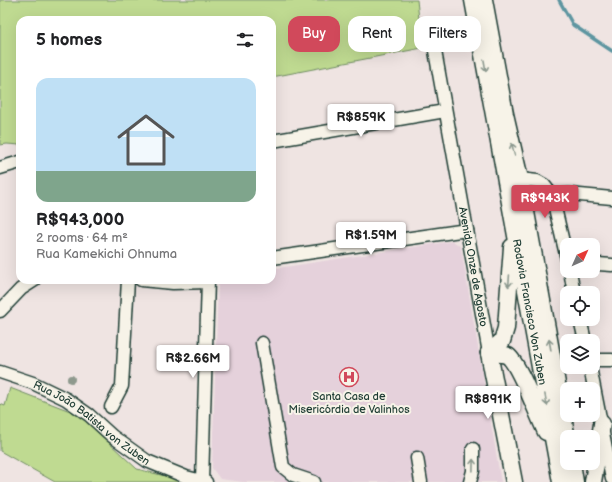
<!DOCTYPE html>
<html lang="en">
<head>
<meta charset="utf-8">
<style>
	body { margin:0; font-family:"Balsamiq Sans",sans-serif; background:#f2f2f2; color:#202124; height:100vh; display:flex; flex-direction:column; font-size:15px; white-space:nowrap }
	* { box-sizing:border-box; margin:0 }
	p { font-size:13px; color:#757577 }
	.icon { flex:none; width:22px; height:22px; fill:none; stroke:currentColor; stroke-width:2; stroke-linecap:round; stroke-linejoin:round }
	.map { position:relative; flex:1; overflow:hidden }
	.side { position:absolute; left:16px; top:16px; width:260px; height:268px; display:flex; flex-direction:column; background:#fff; border-radius:12px; box-shadow:0 4px 16px #0002 }
	.side>* { flex:none }
	.banner { position:absolute; left:288px; top:16px; width:264px; height:36px; display:flex; gap:8px }
	.needle { width:26px; rotate:45deg }
	.buttons { position:absolute; left:560px; top:238px; display:grid; gap:8px }
	.buttons a { display:grid; place-items:center; width:40px; height:40px; border-radius:8px; background:#fff; box-shadow:0 4px 16px #0002; font-size:20px }
	.price { position:absolute; translate:-50% -34px; padding:0 9px; border-radius:4px; background:#fff; color:#222; font-size:13px; line-height:26px; filter:drop-shadow(0 1px 2px #0008) }
	.price::after { content:''; position:absolute; left:50%; top:24px; width:12px; height:9px; margin-left:-6px; background:inherit; clip-path:polygon(0 0,100% 0,50% 100%) }
	.price.on { background:#d1495b; color:#fff }
	ul { padding:0; list-style:none }
	li { display:grid; align-content:center; gap:8px; height:212px; padding:0 20px }
	li span { display:grid; place-items:center; height:124px; border-radius:12px; color:#555 }
	li>.icon { margin-inline-start:auto }
	span .icon { width:72px; height:72px; fill:#fffc; stroke-width:1 }
	li b { font-size:17px }
	h2 { display:flex; justify-content:space-between; align-items:center; height:48px; padding:0 20px; font-size:17px }
	.tag { padding:0 14px; border-radius:12px; background:#fff; box-shadow:0 4px 16px #0002; font-size:14px; line-height:36px }
	.tag.on { background:#d1495b; color:#fff }
	.map>svg:first-child { display:block }
	.built { fill:#e5d1db }
	.green { fill:#bfda91; stroke:#6f8c62 }
	.lines { fill:none; stroke-linecap:round; stroke-linejoin:round }
	.stream { stroke:#5d95a0; stroke-width:3.5 }
	.minor-casing { stroke:#1f3d34; stroke-width:15 }
	.major-casing { stroke:#1f3d34; stroke-width:19 }
	.minor { stroke:#f7f3e8; stroke-width:12 }
	.major { stroke:#f7f3e8; stroke-width:16 }
	.tree { fill:#8e998d }
	.oneway { stroke:#8b988e }
	.labels { text-anchor:middle; stroke-width:4; stroke-linejoin:round; paint-order:stroke }
	.street-label { font-size:11px; fill:#1f3d34; stroke:#f7f3e8 }
	.poi-label { font-size:11px; fill:#1f3d34; stroke:#f7f3e8 }
</style>
</head>
<body>
<div class="map">
<svg width="612" height="482" viewBox="0 0 612 482">
	<rect width="100%" height="100%" fill="#efe4e2"/>
	<filter id="ink" filterUnits="userSpaceOnUse"><feTurbulence type="fractalNoise" baseFrequency=".025" numOctaves="2"/><feDisplacementMap in="SourceGraphic" scale="8" xChannelSelector="R" yChannelSelector="G"/><feConvolveMatrix kernelMatrix="1 2 1 2 8 2 1 2 1" color-interpolation-filters="sRGB"/></filter>
	<g filter="url(#ink)">
		<path class="built" d="M453,241l8,6 40,235h-258l-23,-3 -8,-11 6,-182 3,-6h51v-11z"/>
		<g class="green">
			<path d="M0,0h417l5,48 -150,29v-57h-252v125l-13,-1 -7,1z"/>
			<path d="M10,388l68,26 59,55 52,13h-134l-55,-31v-47l5,2z"/>
		</g>
		<g class="lines">
			<path class="stream" d="M559,0l14,25 39,26"/>
			<defs>
				<g id="minor">
					<path id="s1" d="M435,51l54,302"/>
					<path d="M272,141l173,-30"/>
					<path d="M0,168l20,-6"/>
					<path d="M520,179l17,2 7,4 8,10 15,64"/>
					<path d="M552,195l17,-1 43,4"/>
					<path d="M272,258l195,-28"/>
					<path d="M593,265l5,-1 14,1"/>
					<path d="M570,271l4,22"/>
					<path d="M141,280l32,3 35,-1"/>
					<path d="M0,311l21,-22 14,-9"/>
					<path d="M580,319l5,22"/>
					<path d="M262,343l21,124 10,8 21,7"/>
					<path d="M593,360h19"/>
					<path d="M590,367l22,112"/>
					<path id="s2" d="M0,372l33,11 33,16 23,16 23,21 35,25 39,16 20,5"/>
					<path d="M111,407l11,-21 6,-106"/>
					<path d="M417,458l4,24"/>
					<path d="M202,481l6,-201"/>
					<path d="M470,482l3,-11v-22"/>
				</g>
				<g id="major">
					<path id="s3" d="M473,0l88,482"/>
					<path d="M484,0l21,114 15,65 47,260"/>
					<path d="M489,353l13,-12 4,-13 6,-81"/>
					<path d="M489,353l25,129"/>
					<path d="M489,353c6,1 14,0 19,3 11,8 31,62 38,76"/>
					<path d="M572,463l3,19"/>
					<path d="M593,482l9,-58"/>
				</g>
			</defs>
			<use href="#minor" class="minor-casing"/>
			<use href="#major" class="major-casing"/>
			<use href="#minor" class="minor"/>
			<use href="#major" class="major"/>
		</g>
		<circle class="tree" cx="71" cy="379" r="4"/>
		<defs><path id="oneway-shaft" d="M-6 0H5M1.5-3L5.5 0L1.5 3" fill="none" stroke-width="1.6" stroke-linecap="round" stroke-linejoin="round"/></defs>
		<g class="oneway">
			<use href="#oneway-shaft" transform="translate(485 66) rotate(80)"/>
			<use href="#oneway-shaft" transform="translate(513 149) rotate(-103)"/>
			<use href="#oneway-shaft" transform="translate(509 281) rotate(94)"/>
			<use href="#oneway-shaft" transform="translate(550 345) rotate(-100)"/>
			<use href="#oneway-shaft" transform="translate(546 400) rotate(79)"/>
			<use href="#oneway-shaft" transform="translate(473 465) rotate(-89)"/>
		</g>
	</g>
	<defs>
		<symbol id="hospital-ring" viewBox="-11 -11 22 22"><circle r="9.5" fill="#f7f3e8" stroke="#d1495b" stroke-width="1.5"/><path d="M-5-5h3v3.5h4V-5h3V5h-3V1.5h-4V5h-3Z" fill="#d1495b"/></symbol>
	</defs>
	<g fill-rule="evenodd">
		<use href="#hospital-ring" x="338" y="366" width="22" height="22"/>
	</g>
	<g class="labels">
		<g class="street-label">
			<text dy="4" stroke="none"><textPath href="#s1" startOffset="219">Avenida Onze de Agosto</textPath></text>
			<text dy="4" stroke="none"><textPath href="#s3" startOffset="317">Rodovia Francisco Von Zuben</textPath></text>
			<text dy="4" stroke="none"><textPath href="#s2" startOffset="106">Rua João Batista von Zuben</textPath></text>
		</g>
		<g class="poi-label">
			<text x="349" y="400">Santa Casa de<tspan x="349" dy="13">Misericórdia de Valinhos</tspan></text>
		</g>
	</g>
</svg>
<div class="buttons">
<a><svg class="needle" viewBox="-14 -14 28 28"><path d="M0-13l5 13h-10z" fill="#e53935"/><path d="M0 13l5-13h-10z" fill="#757577"/></svg></a>
<a><svg class="icon" aria-label="locate" viewBox="0 0 24 24"><circle cx="12" cy="12" r="6"/><path d="M12 2v4M12 18v4M2 12h4M18 12h4"/></svg></a>
<a><svg class="icon" aria-label="layers" viewBox="0 0 24 24"><path d="M12 4l9 5-9 5-9-5zM3 14l9 5 9-5"/></svg></a>
<a>+</a>
<a>−</a>
</div>
<b class="price" style="left:361px;top:138px">R$859K</b>
<b class="price on" style="left:545px;top:219px">R$943K</b>
<b class="price" style="left:371px;top:256px">R$1.59M</b>
<b class="price" style="left:193px;top:379px">R$2.66M</b>
<b class="price" style="left:488px;top:420px">R$891K</b>
<div class="banner">
<a class="tag on">Buy</a>
<a class="tag">Rent</a>
<a class="tag">Filters</a>
</div>
<section class="side">
<h2>5 homes<svg class="icon" aria-label="filters" viewBox="0 0 24 24"><path d="M4 7h16M4 17h16"/><circle cx="9" cy="7" r="2"/><circle cx="15" cy="17" r="2"/></svg></h2>
<ul>
<li><span style="background:linear-gradient(#bfe0f5 75%,#7fa58c 0)"><svg class="icon" aria-label="home" viewBox="0 0 24 24"><path d="M3 11l9-7 9 7M6 9v11h12V9"/></svg></span><div><b>R$943,000</b><p>2 rooms · 64 m²</p><p>Rua Kamekichi Ohnuma</p></div></li>
</ul>
</section>
</div>
</body>
</html>
